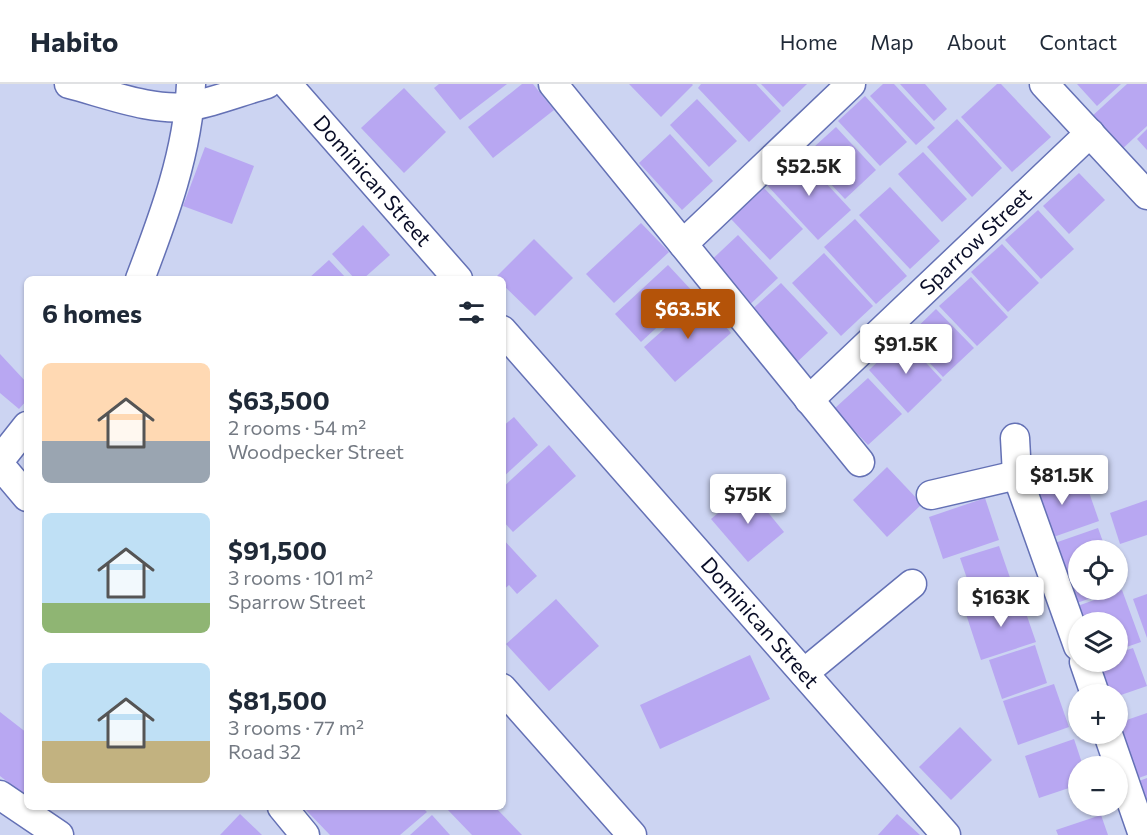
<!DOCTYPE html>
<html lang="en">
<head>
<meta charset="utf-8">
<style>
	body { margin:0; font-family:Commissioner,sans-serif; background:#f6f6f7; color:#1f2937; height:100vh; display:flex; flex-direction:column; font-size:22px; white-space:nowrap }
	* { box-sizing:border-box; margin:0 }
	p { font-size:20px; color:#747a83 }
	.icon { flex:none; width:33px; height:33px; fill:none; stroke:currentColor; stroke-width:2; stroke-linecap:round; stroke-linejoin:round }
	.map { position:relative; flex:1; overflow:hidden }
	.drawer { position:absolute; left:24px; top:192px; width:482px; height:534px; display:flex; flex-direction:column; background:#fff; border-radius:9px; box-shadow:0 2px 4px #0004 }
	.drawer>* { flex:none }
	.fabs { position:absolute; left:1068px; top:456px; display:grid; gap:12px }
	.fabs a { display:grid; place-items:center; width:60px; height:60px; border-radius:50%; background:#fff; box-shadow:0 2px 4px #0004; font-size:30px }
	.price { position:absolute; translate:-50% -51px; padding:0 14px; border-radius:6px; background:#fff; color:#222; font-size:20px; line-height:39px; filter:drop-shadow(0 2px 3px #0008) }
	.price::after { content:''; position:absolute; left:50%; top:36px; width:18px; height:14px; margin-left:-9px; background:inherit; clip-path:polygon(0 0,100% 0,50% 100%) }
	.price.selected { background:#b45309; color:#fff }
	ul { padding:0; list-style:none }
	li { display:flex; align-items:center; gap:18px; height:150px; padding:0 18px }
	li span { display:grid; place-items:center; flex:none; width:168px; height:120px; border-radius:9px; color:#555 }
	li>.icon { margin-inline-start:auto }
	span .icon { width:72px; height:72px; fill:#fffc; stroke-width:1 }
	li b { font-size:26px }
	h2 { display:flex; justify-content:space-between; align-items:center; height:72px; padding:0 18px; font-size:26px }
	header { display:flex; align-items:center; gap:36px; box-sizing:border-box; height:84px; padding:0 30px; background:#fff; border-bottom:2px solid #e0e1e3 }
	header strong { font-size:28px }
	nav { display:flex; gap:33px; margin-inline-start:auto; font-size:21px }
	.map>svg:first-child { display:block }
	.building { fill:#b8a7f2 }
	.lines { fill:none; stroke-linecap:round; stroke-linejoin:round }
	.minor-casing { stroke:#6471b5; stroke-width:31 }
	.minor { stroke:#fff; stroke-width:28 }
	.labels { text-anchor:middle; stroke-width:5; stroke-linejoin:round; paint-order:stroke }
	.street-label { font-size:21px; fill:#090d27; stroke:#dee2f1 }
</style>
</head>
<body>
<header>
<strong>Habito</strong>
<nav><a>Home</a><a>Map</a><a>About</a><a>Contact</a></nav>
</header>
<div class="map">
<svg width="1147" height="751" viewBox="0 0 1147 751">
	<rect width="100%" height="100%" fill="#ccd4f2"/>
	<g class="building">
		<path d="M439,0h68l-47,36 -26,-32z"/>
		<path d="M522,0h11l21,26 -61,48 -25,-31z"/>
		<path d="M629,0h63l1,1 -32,32z"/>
		<path d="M701,0h55l25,27 -32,31 -51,-54z"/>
		<path d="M761,0h46l-24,23z"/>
		<path d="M883,0h11l41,44 -19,17 -46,-49z"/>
		<path d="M900,0h25l22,25 -13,12z"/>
		<path d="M997,0h4l50,53 -39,35 -51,-55z"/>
		<path d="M1077,0h44l-24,22z"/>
		<path d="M1127,0h20v42l-27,25 -30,-33z"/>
		<path d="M404,4l42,44 -42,41 -43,-45z"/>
		<path d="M865,12l42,46 -27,24 -42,-45z"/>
		<path d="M697,15l40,42 -28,26 -39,-42z"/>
		<path d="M957,35l45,49 -30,29 -45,-50z"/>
		<path d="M836,43l40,43 -31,29 -41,-43z"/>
		<path d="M1147,45v21l-10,-11z"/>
		<path d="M670,50l43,47 -31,29 -43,-47z"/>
		<path d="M205,63l49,19 -22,58 -49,-18z"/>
		<path d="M923,68l44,47 -25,23 -44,-48z"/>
		<path d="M799,70l52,56 -33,30 -52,-56z"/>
		<path d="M1079,89l26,27 -36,34 -26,-28z"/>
		<path d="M890,103l50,54 -30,28 -51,-54z"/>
		<path d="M764,104l39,41 -33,31 -39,-41z"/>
		<path d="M1038,126l36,39 -33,30 -36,-39z"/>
		<path d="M855,135l52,57 -31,28 -52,-57z"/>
		<path d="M641,139l28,29 -55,51 -28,-29z"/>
		<path d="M363,141l27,30 -27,24h-8l-23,-25z"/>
		<path d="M738,151l40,43 -34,32 -40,-43z"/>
		<path d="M534,155l39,39 -38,38 -33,-32v-5l-6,-2z"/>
		<path d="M1002,160l37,39 -31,29 -37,-40z"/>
		<path d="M824,169l49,53 -32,30 -49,-53z"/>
		<path d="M329,176l18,19h-39z"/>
		<path d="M668,181l26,28 -53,49 -26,-28z"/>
		<path d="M971,193l37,40 -31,29 -38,-40z"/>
		<path d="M781,199l47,50 -33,31 -47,-51z"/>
		<path d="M700,213l31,36 -56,49 -31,-35z"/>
		<path d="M936,225l38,39 -31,29 -37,-39z"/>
		<path d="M903,254l39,42 -34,33 -39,-43z"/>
		<path d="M0,270l27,29v17l-8,9 -19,-16z"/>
		<path d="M868,294l34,36 -34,31 -34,-36z"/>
		<path d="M514,333l24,28 -36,33v-51z"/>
		<path d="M549,361l27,31 -63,56 -11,-12v-32z"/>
		<path d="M887,383l35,37 -35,33 -34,-37z"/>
		<path d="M1082,388l17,49 -57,20 -17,-50z"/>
		<path d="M748,404l36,44 -36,30 -37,-43z"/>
		<path d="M985,414l14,42 -56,19 -14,-42z"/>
		<path d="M1147,416v35l-27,9 -10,-31z"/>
		<path d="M1098,444l8,22h-28v40h36l-43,15 -22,-60z"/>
		<path d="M502,454l35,38 -20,18 -8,-9 -7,6z"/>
		<path d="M999,462l16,46 -39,13 -16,-47z"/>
		<path d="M1122,506l19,52 -23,8v-28h-40l-6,-14z"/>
		<path d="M1147,510v44l-14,-39z"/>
		<path d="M1020,512l16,46 -55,18 -15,-46z"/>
		<path d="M556,515l43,47 -50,45 -43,-47z"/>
		<path d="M1035,561l12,38 -45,16 -13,-39z"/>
		<path d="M1133,564l14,38 -29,10 -15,-2 -9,-32h24v-9z"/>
		<path d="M750,571l20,44 -110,50 -20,-44z"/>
		<path d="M1054,600l15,43 -51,18 -15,-44z"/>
		<path d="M0,628l27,21v64l-27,-21z"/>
		<path d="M1147,629v62l-17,6 -12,-47v-11z"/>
		<path d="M960,643l32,33 -41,40 -32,-33z"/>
		<path d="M1074,655l9,27h-5v19l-39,13 -14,-42z"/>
		<path d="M1147,694v52l-16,-46z"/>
		<path d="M303,723h119l5,5 -27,23h-70z"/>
		<path d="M445,723h50l27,28h-50z"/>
		<path d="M240,730l22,21h-42z"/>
		<path d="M897,730l23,21h-42z"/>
		<path d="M432,731l18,20h-40z"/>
		<path d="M1101,731l7,20h-50l-2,-5z"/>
	</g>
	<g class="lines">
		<defs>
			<g id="minor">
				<path d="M69,0c36,9 86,29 123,22 25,-5 50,-15 75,-22"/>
				<path id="s1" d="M287,0l171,195"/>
				<path d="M553,0l307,378"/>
				<path d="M1044,0l103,111"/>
				<path d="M683,160l168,-160"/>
				<path d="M140,195c24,-63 48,-127 51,-195"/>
				<path id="s2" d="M502,246l444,505"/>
				<path id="s3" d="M809,316l281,-267"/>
				<path d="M1015,354l2,37 61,171"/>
				<path d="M0,376l27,-34"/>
				<path d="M0,381l27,32"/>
				<path d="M931,411l86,-20"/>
				<path d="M1084,578l11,32"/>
				<path d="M804,589l108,-89"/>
				<path d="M502,604l130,147"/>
				<path d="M1108,650l35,101"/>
				<path d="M0,711l59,40"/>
				<path d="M282,723l23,28"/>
			</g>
		</defs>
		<use href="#minor" class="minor-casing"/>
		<use href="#minor" class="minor"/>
	</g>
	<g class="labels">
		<g class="street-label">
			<text dy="7" stroke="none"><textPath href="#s1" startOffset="129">Dominican Street</textPath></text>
			<text dy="7" stroke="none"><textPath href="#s3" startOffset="230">Sparrow Street</textPath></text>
			<text dy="7" stroke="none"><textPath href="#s2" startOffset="390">Dominican Street</textPath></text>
		</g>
	</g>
</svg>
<div class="fabs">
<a><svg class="icon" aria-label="locate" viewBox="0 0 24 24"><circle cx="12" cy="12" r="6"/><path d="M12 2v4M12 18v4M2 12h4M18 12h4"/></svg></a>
<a><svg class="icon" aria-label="layers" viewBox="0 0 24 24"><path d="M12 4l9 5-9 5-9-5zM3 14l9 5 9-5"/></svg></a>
<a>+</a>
<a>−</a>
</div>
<b class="price" style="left:809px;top:113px">$52.5K</b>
<b class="price selected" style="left:688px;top:256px">$63.5K</b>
<b class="price" style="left:906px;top:291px">$91.5K</b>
<b class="price" style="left:1062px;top:422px">$81.5K</b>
<b class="price" style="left:748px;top:441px">$75K</b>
<b class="price" style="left:1001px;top:544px">$163K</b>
<section class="drawer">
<h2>6 homes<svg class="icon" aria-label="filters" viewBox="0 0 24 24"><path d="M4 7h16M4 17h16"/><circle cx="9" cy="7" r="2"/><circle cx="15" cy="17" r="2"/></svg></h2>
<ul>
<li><span style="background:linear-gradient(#ffd9b3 65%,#9aa5b1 0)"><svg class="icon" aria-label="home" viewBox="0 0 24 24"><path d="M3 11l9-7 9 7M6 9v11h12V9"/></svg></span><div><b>$63,500</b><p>2 rooms · 54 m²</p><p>Woodpecker Street</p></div></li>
<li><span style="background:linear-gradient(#bfe0f5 75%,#8fb573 0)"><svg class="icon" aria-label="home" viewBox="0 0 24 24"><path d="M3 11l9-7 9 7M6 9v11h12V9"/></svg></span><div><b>$91,500</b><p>3 rooms · 101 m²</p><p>Sparrow Street</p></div></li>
<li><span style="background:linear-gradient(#bfe0f5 65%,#c2b280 0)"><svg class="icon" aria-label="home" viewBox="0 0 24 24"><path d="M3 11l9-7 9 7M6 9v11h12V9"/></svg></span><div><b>$81,500</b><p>3 rooms · 77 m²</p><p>Road 32</p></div></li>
</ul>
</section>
</div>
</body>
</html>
